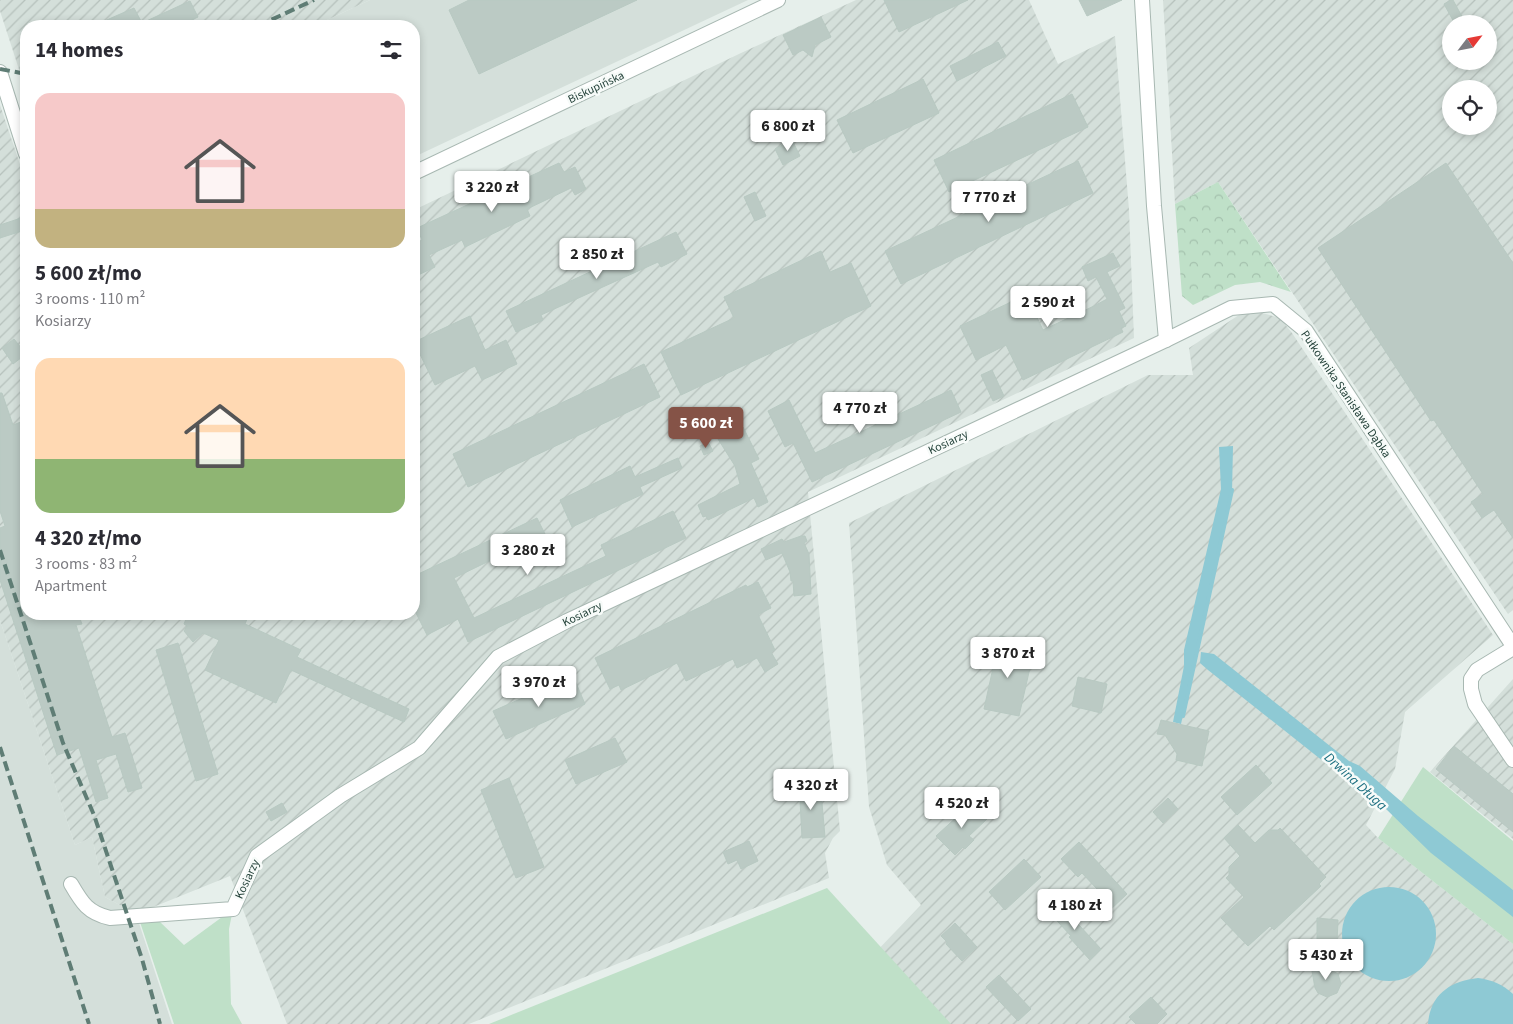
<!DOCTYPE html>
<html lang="en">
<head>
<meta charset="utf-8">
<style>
	body { margin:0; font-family:"Source Sans 3",sans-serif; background:#f7f7f7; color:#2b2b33; height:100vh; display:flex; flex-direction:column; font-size:19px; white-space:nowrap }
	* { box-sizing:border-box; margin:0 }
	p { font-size:16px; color:#7c7c81 }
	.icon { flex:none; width:28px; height:28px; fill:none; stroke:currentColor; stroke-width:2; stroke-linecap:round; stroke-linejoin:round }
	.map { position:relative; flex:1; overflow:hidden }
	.drawer { position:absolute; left:20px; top:20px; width:400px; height:600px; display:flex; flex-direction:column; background:#fff; border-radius:20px; box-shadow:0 2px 8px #0003 }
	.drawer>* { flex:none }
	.needle { width:32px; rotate:58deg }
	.fabs { position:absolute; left:1442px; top:15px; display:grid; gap:10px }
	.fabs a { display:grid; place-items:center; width:55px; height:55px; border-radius:50%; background:#fff; box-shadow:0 2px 8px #0003; font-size:25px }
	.price { position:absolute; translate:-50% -42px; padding:0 11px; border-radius:5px; background:#fff; color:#222; font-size:16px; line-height:32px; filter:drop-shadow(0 1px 2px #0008) }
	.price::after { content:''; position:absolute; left:50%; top:30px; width:15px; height:11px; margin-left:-8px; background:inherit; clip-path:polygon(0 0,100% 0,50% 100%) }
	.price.selected { background:#855347; color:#fff }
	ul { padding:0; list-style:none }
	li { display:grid; align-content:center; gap:10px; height:265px; padding:0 15px }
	li span { display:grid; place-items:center; height:155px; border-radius:15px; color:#555 }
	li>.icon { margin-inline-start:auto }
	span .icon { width:90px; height:90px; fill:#fffc; stroke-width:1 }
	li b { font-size:21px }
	h2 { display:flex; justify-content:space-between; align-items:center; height:60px; padding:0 15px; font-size:21px }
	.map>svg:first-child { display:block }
	.built { fill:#d4dfda }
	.industrial { fill:url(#industrial-furrows); fill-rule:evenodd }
	.green { fill:#bfe0c8 }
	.forest { fill:url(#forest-crowns) }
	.water { fill:#8ec9d4 }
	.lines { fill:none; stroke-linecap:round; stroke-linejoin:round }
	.stream { stroke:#8ec9d4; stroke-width:4 }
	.building { fill:#bbcac4; stroke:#b8c9c2 }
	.street-casing { stroke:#a8b8b2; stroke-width:16 }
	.street { stroke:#fff; stroke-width:14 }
	.rail { stroke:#5f7d75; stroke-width:4; stroke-dasharray:10 5; stroke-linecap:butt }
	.labels { text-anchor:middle; stroke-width:5; stroke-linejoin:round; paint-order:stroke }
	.street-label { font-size:12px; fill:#24423a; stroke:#f7fbf9 }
	.water-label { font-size:14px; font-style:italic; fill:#1c6f80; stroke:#f7fbf9 }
</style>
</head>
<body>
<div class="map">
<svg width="1513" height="1024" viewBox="0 0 1513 1024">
	<defs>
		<pattern id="industrial-furrows" width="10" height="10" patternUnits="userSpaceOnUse" patternTransform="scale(1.25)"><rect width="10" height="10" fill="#d4dfda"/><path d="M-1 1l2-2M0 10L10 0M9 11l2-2" fill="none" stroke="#b6c1bc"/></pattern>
		<pattern id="forest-crowns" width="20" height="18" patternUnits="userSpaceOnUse" patternTransform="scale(1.25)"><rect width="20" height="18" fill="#bfe0c8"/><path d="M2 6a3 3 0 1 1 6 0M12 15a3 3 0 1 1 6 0" fill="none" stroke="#a4c1ad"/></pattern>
	</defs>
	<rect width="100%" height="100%" fill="#e6efeb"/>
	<g class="built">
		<path d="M370,0h378l-334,157v-131h-100z"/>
		<path d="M0,620l75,225 17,-8 13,60 31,17 36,110h-172z"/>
	</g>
	<g class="industrial">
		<path d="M0,0h370l-56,26h-288v65l-26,-80z"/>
		<path d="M856,0h173l29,64 57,-28 14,174 5,128 -326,154 32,339 -7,7 -8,15 4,25 -360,146h-182l-57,-148 -94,38 -31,-17 -13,-60 -17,8 -75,-225v-515l26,77v432h388v-404l327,-157z"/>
		<path d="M1163,0h350v610l-5,4 -290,-432 -43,22zM1451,24h38v37h-38zM1451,89h38v37h-38z"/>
		<path d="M1259,312l21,6 12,15 201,302 -88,77 -10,57 -29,56 12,13 135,106v80h-579l-63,-67 50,-52 -34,-40 -18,-58 -20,-284 299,-148h45l-4,-27 53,-35z"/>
		<path d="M1513,679v160l-83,-67z"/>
	</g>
	<g class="green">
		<path d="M1423,767l90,74v103l-135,-106z"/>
		<path d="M827,888l124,136h-462z"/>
		<path d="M233,909l-4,20 2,75 11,20h-68l-34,-102h20l24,23z"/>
	</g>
	<path class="forest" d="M1218,182l73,110 -31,-10 -25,3 -42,20 -11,-9 -7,-92z"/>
	<g class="water">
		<path d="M1233,446l-1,47 -51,231 -8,-2 11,-56v-16l37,-161 -2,-42z"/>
		<path d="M1201,652l13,2 135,107 11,5 58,50 95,74v27l-82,-64 -46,-45 -10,-1 -37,-34 -130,-103 -8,-7z"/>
		<circle cx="1389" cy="934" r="47"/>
		<path d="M1478,978c14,2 24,6 35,16v30h-85c2,-30 23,-43 50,-46z"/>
	</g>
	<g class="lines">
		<path class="stream" d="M1183,716l49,-226"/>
	</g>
	<g class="building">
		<path d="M469,0h168l-158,74 -30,-64z"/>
		<path d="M884,0h84l-69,32z"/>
		<path d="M1079,0h43l-35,16z"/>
		<path d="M1451,0h2l13,24h-11l-11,-20z"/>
		<path d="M190,1l8,16 -20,9h-85l41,-18 8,15z"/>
		<path d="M821,17l10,20 -16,8 -3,12 -9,-7 -10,5 -10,-20z"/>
		<path d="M998,42l8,14 -49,25 -7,-15z"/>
		<path d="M923,79l16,34 -86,40 -16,-33z"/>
		<path d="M1072,94l16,33 -139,65 -15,-32z"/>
		<path d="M792,140l8,16 -17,9 -8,-16z"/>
		<path d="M1078,161l15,32 -192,91 -16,-33z"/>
		<path d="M559,163l5,9 11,-5 11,22 -11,6 -4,-7 -44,21 3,7 -65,31 -3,-7 -33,15 6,12 -21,10v-33l8,-4 -5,-12z"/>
		<path d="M1446,163l67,100v275l-19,-28 -12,8 -11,-16 12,-8 -49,-74 -3,1 -113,-173z"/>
		<path d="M755,192l11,24 -11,5 -11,-24z"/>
		<path d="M21,218l4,12 -25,8v-13z"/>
		<path d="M676,232l11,22 -26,13 -3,-5 -117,53 2,5 -27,12 -10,-21z"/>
		<path d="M821,251l9,21 21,-9 20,43 -190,89 -20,-43 73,-34 -10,-21z"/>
		<path d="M1113,253l7,13 -13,6 18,36 -6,3 7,15 -5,2 2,4 -100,48 -17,-35 -30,15 -16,-34 66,-31 17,35 51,-24 13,-7 -11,-22 -8,4 -6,-14z"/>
		<path d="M470,316l15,34 21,-10 11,24 -35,16 -7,-14 -40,19 -21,-43z"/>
		<path d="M14,339l12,15 -13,10 -11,-16z"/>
		<path d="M644,364l16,33 -192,90 -15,-33z"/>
		<path d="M992,370l12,26 -11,5 -12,-26z"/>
		<path d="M951,390l10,22 -149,70 -19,-39 -8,4 -17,-36 21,-11 26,53z"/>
		<path d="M0,393h2l11,32 13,-5v194h52l4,10 -6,1 36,112 13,-4 17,55 -14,4 -12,-38 -20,6 12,38 -12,4 -17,-54 -22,7 -57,-175v-52l5,-2 -5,-15z"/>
		<path d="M743,427l16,32 -8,4 17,39 -10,5 -4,-9 -46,22 -2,-4 -3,1 -5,-12 42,-21 -5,-18 -17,-27z"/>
		<path d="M708,442l5,9 -9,4 -4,-9z"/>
		<path d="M678,458l4,10 -42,19 3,7 -71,33 -12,-27 70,-34 5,11z"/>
		<path d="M673,511l13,27 -218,104 -10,-23 -31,16 -13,-26v-33l123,-58 8,16 -91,44 20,40 132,-62 -5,-11z"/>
		<path d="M801,536h4l2,5 -3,2 5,11 2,40 -17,2 -1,-15h-2l-1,-9 -8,-19 -16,7 -5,-11 21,-10 2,3z"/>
		<path d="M758,582l13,26 -12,6v3l16,33 -4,2 7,12 -13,8 -8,-14 -20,10 -4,-9 -47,22 -9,-18 -56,27 -2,-5 -9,4 -15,-31 151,-73 1,2z"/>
		<path d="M188,614h61l-4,10 56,26 -4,7 112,52 -5,13 -113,-52 -15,33 -71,-33 14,-30 -16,-7 -10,9 -9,-11 3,-5 -3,-2z"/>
		<path d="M1000,636l19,4 -3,15 16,4 -13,57 -35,-7z"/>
		<path d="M178,643l40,131 -22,7 -40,-131z"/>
		<path d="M573,676l12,28 -79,35 -13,-28z"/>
		<path d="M1078,677l29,7 -6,29 -29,-7z"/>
		<path d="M1161,720l48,11 -7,35 -26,-6 1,-6 -12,-19 -8,-1z"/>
		<path d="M615,738l12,24 -51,22 -11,-24z"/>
		<path d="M1454,746l59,48v38l-77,-63z"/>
		<path d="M1256,765l16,18 -35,32 -16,-18z"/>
		<path d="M509,778l35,89 -28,11 -35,-88z"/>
		<path d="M817,781v12l4,-1 4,45 -23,1 -3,-56z"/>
		<path d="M1168,798l10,11 -15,14 -10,-11z"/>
		<path d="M282,803l5,9 -16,9 -5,-9z"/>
		<path d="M972,803l15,16 -18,17 5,4 -9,9 -2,-2 -8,8 -19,-19z"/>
		<path d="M1238,825l17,18 14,-13h9l2,-2 46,49 -7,7 2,2 -47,44 -4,-4 -22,20 -27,-28 23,-21 -18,-19 3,-3v-8l11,-11 -16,-18z"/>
		<path d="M749,841l9,20 -17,8 -4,-9 -9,4 -5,-12z"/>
		<path d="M1079,842l48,52 -18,17 -16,-18 4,-4 -15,-16 -4,4 -17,-18z"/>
		<path d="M1024,859l17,18 -36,33 -16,-18z"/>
		<path d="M1057,901l44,48 -11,11 -21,-23 2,-1 -24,-26z"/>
		<path d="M1317,918l21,2 -1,23 -20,-1z"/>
		<path d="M955,923l22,24 -15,14 -16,-17 1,-2 -6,-6z"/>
		<path d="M1310,960l6,7 17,4 5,3 3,10 -4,9 -10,4 -9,-4 -3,-5z"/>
		<path d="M999,975l32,34 -13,12 -32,-34z"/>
		<path d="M1151,997l16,17 -10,10h-21l-7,-7z"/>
	</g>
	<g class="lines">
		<defs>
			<g id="street">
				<path d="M1142,0l12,206 12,134"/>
				<path d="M0,72l26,82"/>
				<path d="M414,173l364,-173"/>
				<path d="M1513,648l-36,22 -6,9v10l4,15 38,56"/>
				<path d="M71,884c11,19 17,29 39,34l123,-9 24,-53 83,-60 79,-48 79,-91 69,-36 599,-281 65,-32 42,-4 33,27 207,315"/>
			</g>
		</defs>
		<use href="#street" class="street-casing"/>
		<use href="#street" class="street"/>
		<g class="rail">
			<path d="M258,26l56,-26"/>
			<path d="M0,69l26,5"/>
			<path d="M0,550l63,193 31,72 48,144 18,65"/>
			<path d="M0,747l89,277"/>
		</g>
	</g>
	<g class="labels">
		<g class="street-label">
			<text transform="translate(596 87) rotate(-25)" y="4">Biskupińska</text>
			<text transform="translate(1346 394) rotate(56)" y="4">Pułkownika Stanisława Dąbka</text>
			<text transform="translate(948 442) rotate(-25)" y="4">Kosiarzy</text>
			<text transform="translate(582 614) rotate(-26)" y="4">Kosiarzy</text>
			<text transform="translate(247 879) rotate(-65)" y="4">Kosiarzy</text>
		</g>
		<g class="water-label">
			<text transform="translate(1356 781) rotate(42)" y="5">Drwina Długa</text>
		</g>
	</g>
</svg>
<div class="fabs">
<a><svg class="needle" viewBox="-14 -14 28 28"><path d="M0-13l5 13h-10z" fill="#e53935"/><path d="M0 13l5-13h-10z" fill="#7c7c81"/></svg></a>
<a><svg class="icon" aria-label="locate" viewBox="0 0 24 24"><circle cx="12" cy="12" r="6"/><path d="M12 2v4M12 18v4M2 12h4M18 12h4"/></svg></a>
</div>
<b class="price" style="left:788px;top:152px">6 800 zł</b>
<b class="price" style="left:492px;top:213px">3 220 zł</b>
<b class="price" style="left:989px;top:223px">7 770 zł</b>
<b class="price" style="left:597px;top:280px">2 850 zł</b>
<b class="price" style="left:1048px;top:328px">2 590 zł</b>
<b class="price" style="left:860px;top:434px">4 770 zł</b>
<b class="price selected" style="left:706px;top:449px">5 600 zł</b>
<b class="price" style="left:528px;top:576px">3 280 zł</b>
<b class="price" style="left:1008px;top:679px">3 870 zł</b>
<b class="price" style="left:539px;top:708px">3 970 zł</b>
<b class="price" style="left:811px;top:811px">4 320 zł</b>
<b class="price" style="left:962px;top:829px">4 520 zł</b>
<b class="price" style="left:1075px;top:931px">4 180 zł</b>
<b class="price" style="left:1326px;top:981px">5 430 zł</b>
<section class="drawer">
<h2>14 homes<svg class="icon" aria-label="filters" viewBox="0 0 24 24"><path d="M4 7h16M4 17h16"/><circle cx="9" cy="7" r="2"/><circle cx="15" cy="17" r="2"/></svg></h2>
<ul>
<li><span style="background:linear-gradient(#f6c9c9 75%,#c2b280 0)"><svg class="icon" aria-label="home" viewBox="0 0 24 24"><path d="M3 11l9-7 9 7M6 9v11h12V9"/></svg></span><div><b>5 600 zł/mo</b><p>3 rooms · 110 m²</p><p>Kosiarzy</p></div></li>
<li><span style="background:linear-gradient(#ffd9b3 65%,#8fb573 0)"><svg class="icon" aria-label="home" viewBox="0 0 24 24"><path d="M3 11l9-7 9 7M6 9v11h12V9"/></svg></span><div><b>4 320 zł/mo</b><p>3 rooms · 83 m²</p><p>Apartment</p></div></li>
</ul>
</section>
</div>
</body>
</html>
